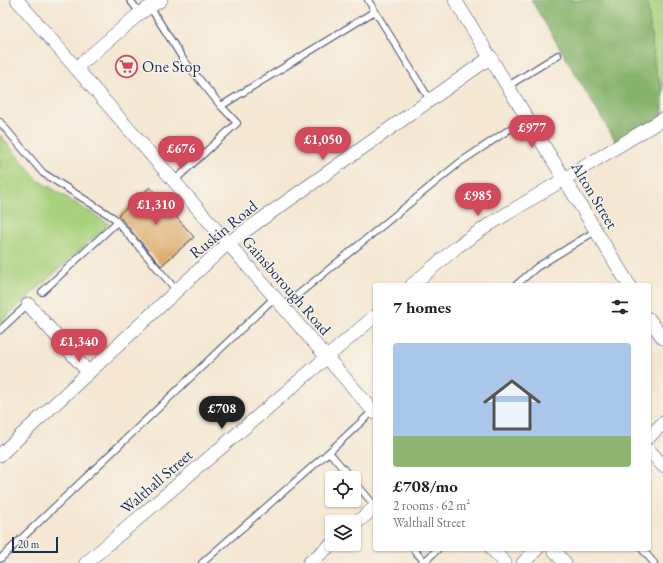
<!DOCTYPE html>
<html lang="en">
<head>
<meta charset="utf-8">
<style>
	body { margin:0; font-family:"EB Garamond",serif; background:#f6f6f6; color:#222; height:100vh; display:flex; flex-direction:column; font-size:15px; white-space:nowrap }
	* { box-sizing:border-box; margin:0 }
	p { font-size:13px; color:#767676 }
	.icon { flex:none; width:22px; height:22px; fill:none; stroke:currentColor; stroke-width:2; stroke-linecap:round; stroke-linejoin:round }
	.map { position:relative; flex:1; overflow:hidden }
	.side { position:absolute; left:373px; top:283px; width:278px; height:268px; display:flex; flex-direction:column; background:#fff; border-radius:4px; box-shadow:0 1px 3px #0004 }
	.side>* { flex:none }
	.tools { position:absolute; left:325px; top:471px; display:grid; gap:8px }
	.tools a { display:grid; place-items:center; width:36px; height:36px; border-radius:4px; background:#fff; box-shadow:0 1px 3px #0004; font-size:20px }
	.scale { position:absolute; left:12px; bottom:10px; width:46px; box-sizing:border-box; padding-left:4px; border:2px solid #1b2f5e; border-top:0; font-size:11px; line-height:14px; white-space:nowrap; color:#1b2f5e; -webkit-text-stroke:3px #f7f3e8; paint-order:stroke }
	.price { position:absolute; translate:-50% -34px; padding:0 9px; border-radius:14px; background:#d1495b; color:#fff; font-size:13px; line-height:26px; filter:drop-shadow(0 1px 2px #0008) }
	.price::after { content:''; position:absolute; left:50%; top:24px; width:12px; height:9px; margin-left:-6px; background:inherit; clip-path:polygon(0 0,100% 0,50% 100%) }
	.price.active { background:#222; color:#fff }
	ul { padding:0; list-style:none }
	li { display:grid; align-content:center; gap:8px; height:212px; padding:0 20px }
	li+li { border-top:1px solid #e0e0e0 }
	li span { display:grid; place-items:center; height:124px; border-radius:4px; color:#555 }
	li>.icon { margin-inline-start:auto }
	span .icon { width:72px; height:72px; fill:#fffc; stroke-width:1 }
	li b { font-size:17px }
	h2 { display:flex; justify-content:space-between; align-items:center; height:48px; padding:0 20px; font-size:17px }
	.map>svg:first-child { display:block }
	.green { fill:#a7d17d; stroke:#61806e }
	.forest { fill:#85b36c; stroke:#507165 }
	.building { fill:#d8a55f }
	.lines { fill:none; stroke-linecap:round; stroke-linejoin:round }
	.service-casing { stroke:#3c4b6f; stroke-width:8 }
	.minor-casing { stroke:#3c4b6f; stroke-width:14 }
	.service { stroke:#fff; stroke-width:6 }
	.minor { stroke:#fff; stroke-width:13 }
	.labels { text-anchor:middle; stroke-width:3; stroke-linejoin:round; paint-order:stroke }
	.poi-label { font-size:16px; fill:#1b2f5e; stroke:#f7f3e8; text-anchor:start }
	.street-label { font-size:16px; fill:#1b2f5e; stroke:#f7f3e8 }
</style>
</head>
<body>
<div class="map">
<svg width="663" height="563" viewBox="0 0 663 563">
	<rect width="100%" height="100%" fill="#f7f3e8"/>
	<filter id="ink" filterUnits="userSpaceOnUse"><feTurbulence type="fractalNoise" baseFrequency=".025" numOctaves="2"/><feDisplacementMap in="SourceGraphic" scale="8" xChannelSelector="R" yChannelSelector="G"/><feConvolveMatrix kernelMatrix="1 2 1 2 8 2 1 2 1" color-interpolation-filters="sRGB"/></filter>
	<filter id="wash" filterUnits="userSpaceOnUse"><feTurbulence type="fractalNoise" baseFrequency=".012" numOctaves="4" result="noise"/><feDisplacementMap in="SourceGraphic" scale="16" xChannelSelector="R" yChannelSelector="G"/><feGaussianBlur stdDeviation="0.9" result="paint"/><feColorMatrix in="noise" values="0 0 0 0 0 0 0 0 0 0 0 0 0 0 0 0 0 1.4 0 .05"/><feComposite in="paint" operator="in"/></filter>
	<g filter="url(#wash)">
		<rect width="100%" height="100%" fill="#f5e7d2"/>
		<g class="green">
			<path d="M647,0h16v92l-8,-23z"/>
			<path d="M0,135l38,45 71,44 -109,98z"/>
		</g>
		<path class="forest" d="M531,0h116l8,69 8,23v26l-47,24z"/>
		<g id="blocks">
			<path class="building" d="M150,187l44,50 -33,29 -43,-51z"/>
		</g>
	</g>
	<g filter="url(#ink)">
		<use href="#blocks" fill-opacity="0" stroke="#3c4b6f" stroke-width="1"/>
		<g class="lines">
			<defs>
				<g id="service">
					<path d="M130,0l10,13"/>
					<path d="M368,0l62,100"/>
					<path d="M150,7l33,52 38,47 154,-95"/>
					<path d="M508,86l50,-31"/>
					<path d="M0,122l43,51 71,45 63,73"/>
					<path d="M174,181l63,-58 -16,-17"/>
					<path d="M516,285l21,-18 60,-37"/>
					<path d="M42,292l75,-70"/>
					<path d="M284,306l175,-143 69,-46"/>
					<path d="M0,330l28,-26"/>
					<path d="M329,452l22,26"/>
					<path d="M354,481l21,25"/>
					<path d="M413,549l12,13"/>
					<path d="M642,549l12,14"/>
					<path d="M0,559l275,-262"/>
					<path d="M202,563l127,-111 45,-42"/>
					<path d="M423,563l15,-14"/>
				</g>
				<g id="minor">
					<path d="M17,0l358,413"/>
					<path d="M455,0l174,285"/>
					<path d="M76,68l64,-55 21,-13"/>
					<path d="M412,285l46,-39 32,-22 173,-105"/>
					<path d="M28,304l60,68"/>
					<path d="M649,319l14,19"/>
					<path d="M649,437l14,-14"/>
					<path d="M649,450l14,16"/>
					<path d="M0,455l228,-212 263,-186"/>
					<path d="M354,525l21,-18"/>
					<path d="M492,549l13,14"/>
					<path d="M553,549l12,14"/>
					<path d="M86,563l289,-247"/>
					<path d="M309,563l23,-19"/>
					<path d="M523,563l14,-14"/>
				</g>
			</defs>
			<use href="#service" class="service-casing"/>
			<use href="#minor" class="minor-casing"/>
			<use href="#service" class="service"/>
			<use href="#minor" class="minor"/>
		</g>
	</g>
	<defs>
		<symbol id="supermarket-ring" viewBox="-11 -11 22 22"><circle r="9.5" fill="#f7f3e8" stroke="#d1495b" stroke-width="1.5"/><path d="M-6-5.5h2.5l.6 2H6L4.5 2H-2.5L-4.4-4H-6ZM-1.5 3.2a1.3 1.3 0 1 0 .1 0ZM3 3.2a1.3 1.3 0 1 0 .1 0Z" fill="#d1495b"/></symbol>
	</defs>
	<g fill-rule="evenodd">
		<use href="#supermarket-ring" x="114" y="54" width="25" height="25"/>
	</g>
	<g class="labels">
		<g class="poi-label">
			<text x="142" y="72">One Stop</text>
		</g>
		<g class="street-label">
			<text transform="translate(595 195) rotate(59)" y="6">Alton Street</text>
			<text transform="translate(223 229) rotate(-39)" y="6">Ruskin Road</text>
			<text transform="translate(287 285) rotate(49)" y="6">Gainsborough Road</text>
			<text transform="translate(156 481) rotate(-41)" y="6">Walthall Street</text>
		</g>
	</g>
</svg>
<div class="tools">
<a><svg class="icon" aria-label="locate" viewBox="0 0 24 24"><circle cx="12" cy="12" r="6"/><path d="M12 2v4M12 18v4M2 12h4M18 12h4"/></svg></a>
<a><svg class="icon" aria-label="layers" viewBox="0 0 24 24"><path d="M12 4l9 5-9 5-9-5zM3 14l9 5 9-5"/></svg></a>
</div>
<div class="scale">20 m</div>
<b class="price" style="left:532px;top:149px">£977</b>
<b class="price" style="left:323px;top:161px">£1,050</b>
<b class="price" style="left:181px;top:170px">£676</b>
<b class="price" style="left:478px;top:217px">£985</b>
<b class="price" style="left:156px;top:226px">£1,310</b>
<b class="price" style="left:79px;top:363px">£1,340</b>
<b class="price active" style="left:222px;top:430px">£708</b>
<section class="side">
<h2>7 homes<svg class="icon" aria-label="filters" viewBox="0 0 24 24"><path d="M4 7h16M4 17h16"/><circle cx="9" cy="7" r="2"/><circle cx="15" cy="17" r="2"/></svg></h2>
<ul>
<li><span style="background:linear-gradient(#a9c7e8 75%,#8fb573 0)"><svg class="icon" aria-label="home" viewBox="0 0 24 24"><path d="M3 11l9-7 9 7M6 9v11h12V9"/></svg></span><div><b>£708/mo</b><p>2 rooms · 62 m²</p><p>Walthall Street</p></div></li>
</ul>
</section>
</div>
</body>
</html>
